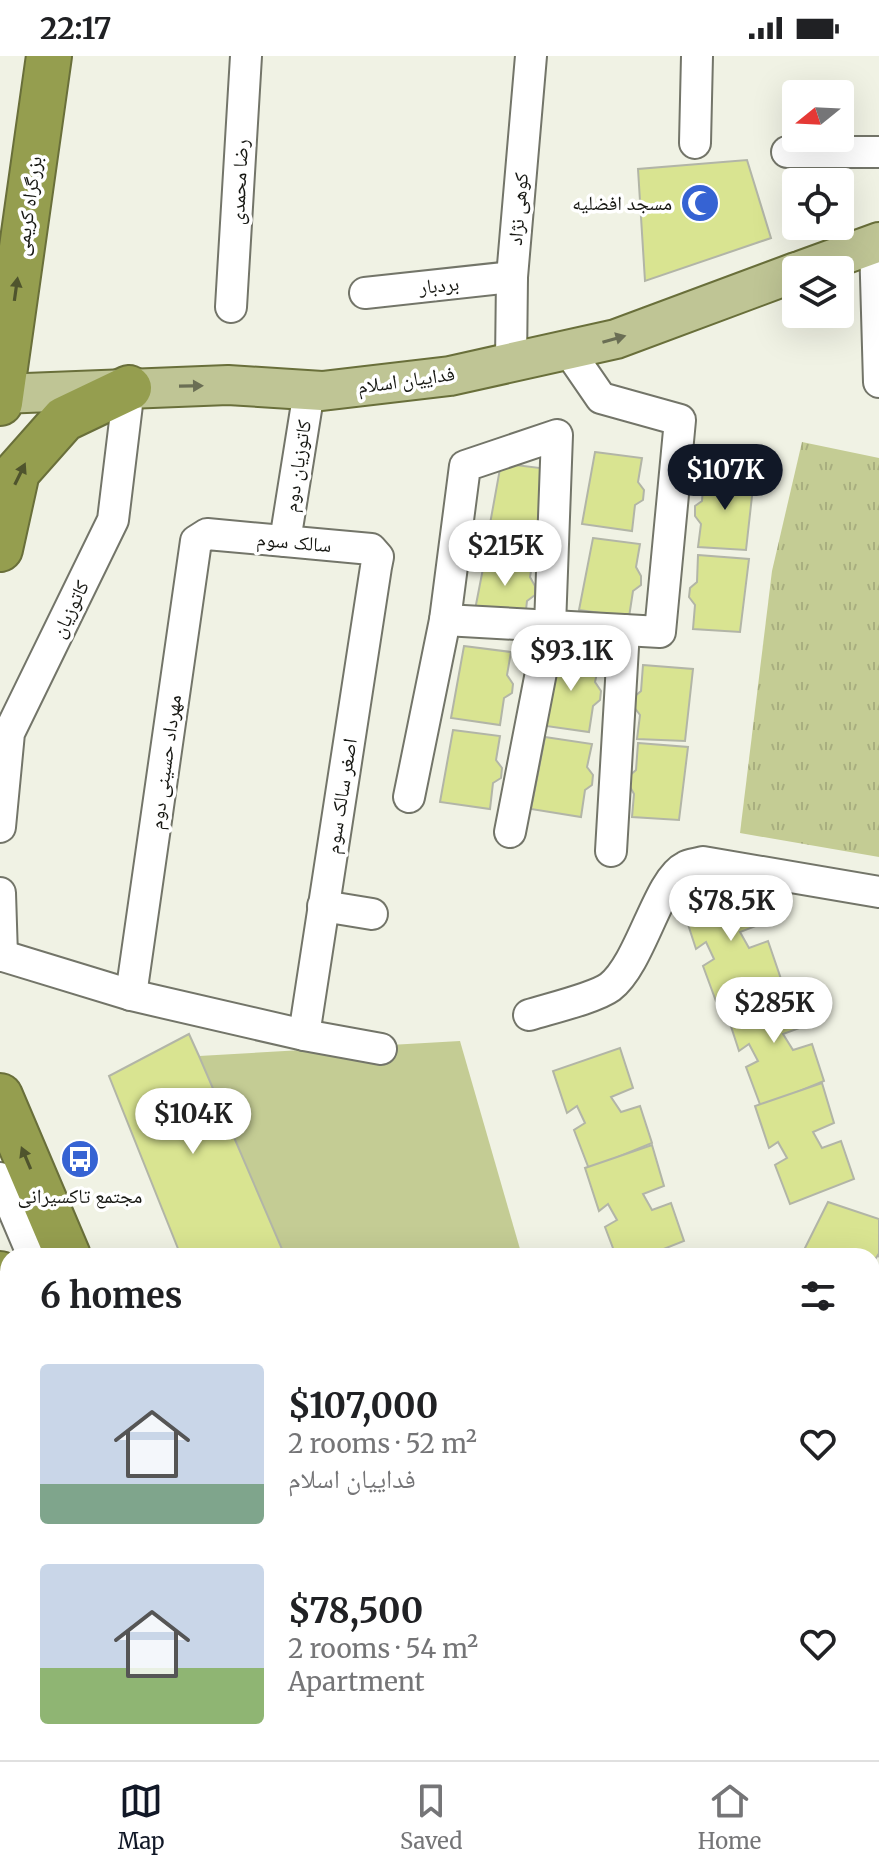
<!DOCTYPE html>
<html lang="en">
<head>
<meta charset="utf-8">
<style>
	body { margin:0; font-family:Merriweather,"Noto Naskh Arabic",serif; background:#f6f6f6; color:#202124; height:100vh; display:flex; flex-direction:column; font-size:30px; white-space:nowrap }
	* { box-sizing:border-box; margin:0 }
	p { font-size:26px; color:#757577 }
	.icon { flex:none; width:44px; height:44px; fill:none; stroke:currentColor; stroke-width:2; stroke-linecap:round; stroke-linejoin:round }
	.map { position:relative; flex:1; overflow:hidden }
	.side { position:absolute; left:0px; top:1192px; width:880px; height:512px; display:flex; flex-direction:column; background:#fff; border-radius:24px 24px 0 0; box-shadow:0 8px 32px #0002 }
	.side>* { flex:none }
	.needle { width:52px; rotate:252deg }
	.tools { position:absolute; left:782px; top:24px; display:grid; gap:16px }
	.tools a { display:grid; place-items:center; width:72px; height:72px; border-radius:8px; background:#fff; box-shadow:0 8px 32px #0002; font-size:40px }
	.price { position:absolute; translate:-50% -68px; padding:0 18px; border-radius:28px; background:#fff; color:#222; font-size:26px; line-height:52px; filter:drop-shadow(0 2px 4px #0008) }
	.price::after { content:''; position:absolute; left:50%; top:48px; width:24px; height:18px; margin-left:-12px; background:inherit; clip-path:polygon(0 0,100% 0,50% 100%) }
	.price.active { background:#111827; color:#fff }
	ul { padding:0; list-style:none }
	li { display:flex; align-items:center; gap:24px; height:200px; padding:0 40px }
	li span { display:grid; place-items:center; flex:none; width:224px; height:160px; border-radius:8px; color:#555 }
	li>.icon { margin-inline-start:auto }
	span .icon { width:96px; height:96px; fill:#fffc; stroke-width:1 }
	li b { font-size:34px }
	h2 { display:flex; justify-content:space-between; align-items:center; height:96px; padding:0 40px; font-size:34px }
	.status { display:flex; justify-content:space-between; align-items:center; height:56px; padding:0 40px; background:#fff; direction:ltr }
	.status svg { height:22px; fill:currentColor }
	.tab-bar { display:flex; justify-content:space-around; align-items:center; height:112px; border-top:2px solid #e0e0e0; background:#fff; font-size:22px; color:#757577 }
	.tab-bar a { display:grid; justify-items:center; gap:4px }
	.tab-bar .active { color:#111827 }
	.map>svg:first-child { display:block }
	.grass { fill:url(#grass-tufts) }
	.green { fill:#c4cc94 }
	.building { fill:#d9e491; stroke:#b2b5a7; stroke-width:2 }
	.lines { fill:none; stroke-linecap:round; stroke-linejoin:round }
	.minor-casing { stroke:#737569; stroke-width:34 }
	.major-casing { stroke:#696f3a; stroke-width:42 }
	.highway-casing { stroke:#696f3a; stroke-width:48 }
	.minor { stroke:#fff; stroke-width:30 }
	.major { stroke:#bfc595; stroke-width:38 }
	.highway { stroke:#959e4f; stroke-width:44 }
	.oneway { fill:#4f542d }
	.oneway2 { fill:#6a6e54 }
	.labels { text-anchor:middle; stroke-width:7; stroke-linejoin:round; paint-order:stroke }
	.street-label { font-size:20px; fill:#161712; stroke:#fff }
	.poi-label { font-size:20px; fill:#161712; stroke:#fff; text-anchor:end }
</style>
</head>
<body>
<div class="status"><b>22:17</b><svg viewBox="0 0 49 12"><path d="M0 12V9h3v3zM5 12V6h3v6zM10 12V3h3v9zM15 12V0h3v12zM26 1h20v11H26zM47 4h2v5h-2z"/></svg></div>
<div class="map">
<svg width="879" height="1704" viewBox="0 0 879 1704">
	<defs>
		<pattern id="grass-tufts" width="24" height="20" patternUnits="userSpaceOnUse" patternTransform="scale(2)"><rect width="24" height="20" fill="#c4cc94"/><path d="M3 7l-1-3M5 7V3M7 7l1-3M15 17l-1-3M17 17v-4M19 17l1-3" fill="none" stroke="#a8ae7f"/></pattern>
	</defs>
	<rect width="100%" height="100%" fill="#f0f2e4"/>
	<path class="grass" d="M802,386l77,16v399l-139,-24 32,-262z"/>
	<path class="green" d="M460,985l62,215h-257l-66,-200z"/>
	<g class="building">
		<path d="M747,104l24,78 -126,43 -7,-112z"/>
		<path d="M595,396l47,6 -4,24 6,8 -1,10 -8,5 -3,26 -50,-7z"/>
		<path d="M501,407l47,6 -11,73 -49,-7z"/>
		<path d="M704,418l50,4 -8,72 -48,-3 3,-23 -6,-8v-10l7,-5z"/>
		<path d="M593,482l47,6 -4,23 5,9v9l-8,6 -4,26 -50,-7z"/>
		<path d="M487,492l47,6 -4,23 5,9v9l-8,6 -3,26 -51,-7z"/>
		<path d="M698,499l51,4 -9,73 -47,-3 2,-24 -6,-8 1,-9 7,-6z"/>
		<path d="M464,590l47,6 -4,23 6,9 -1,9 -8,5 -4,27 -49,-7z"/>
		<path d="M552,597l48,6 -5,23 6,9 -1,9 -7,6 -4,26 -50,-7z"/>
		<path d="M643,609l50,4 -8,72 -48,-2 3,-24 -6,-8v-10l7,-6z"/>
		<path d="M453,674l47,6 -4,24 6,8 -1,10 -8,5 -3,26 -50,-7z"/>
		<path d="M545,681l47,7 -5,23 6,8 -1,10 -7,5 -4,27 -50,-8z"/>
		<path d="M638,687l50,4 -9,73 -47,-3 2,-23 -5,-9v-9l7,-6z"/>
		<path d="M749,827l12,41 -21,8 9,16 19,-7 13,38 -64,25 -14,-38 11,-7 -8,-17 -10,7 -14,-43z"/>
		<path d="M792,929l13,41 -22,8 10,16 19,-6 12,37 -63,26 -15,-40 12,-6 -9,-17 -10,7 -14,-43z"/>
		<path d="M189,978l10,22 86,200h-104l-72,-180z"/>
		<path d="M620,992l13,40 -22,9 10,15 19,-6 12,37 -63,26 -15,-39 11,-7 -8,-17 -10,7 -14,-42z"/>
		<path d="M822,1027l12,40 -21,9 9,16 19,-7 13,38 -64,25 -15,-39 12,-7 -9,-16 -9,6 -14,-42z"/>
		<path d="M652,1089l12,41 -21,8 9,16 19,-7 13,38 -38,15h-30l-11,-29 12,-7 -9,-16 -9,7 -14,-43z"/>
		<path d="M828,1146l51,17v38l-1,-2 -6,9v-8h-71z"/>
		<path d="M879,1369v32l-7,-3v-15z"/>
		<path d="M0,1570l8,19v107h57l4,8h-69z"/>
	</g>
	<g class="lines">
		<defs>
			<g id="minor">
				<path d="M695,87l2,-87"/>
				<path d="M787,96h92"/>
				<path d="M875,187l4,139"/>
				<path d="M365,237l147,-16"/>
				<path d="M231,251l15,-251"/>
				<path d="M511,306l1,-85 19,-221"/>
				<path d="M285,485l24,-150"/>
				<path d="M445,564l215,12 20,-212 -79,-22 -33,-48"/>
				<path d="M409,741l36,-177 20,-154 92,-31 -7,191 -40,206"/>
				<path d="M0,771l9,-94 104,-213 16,-132"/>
				<path d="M611,795l13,-221"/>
				<path d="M0,837l2,63"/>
				<path d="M323,850l49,8"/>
				<path d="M0,899l131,40 173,40 77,14"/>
				<path d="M131,939l65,-454 11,-7 164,15 7,8 -2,10 -72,468"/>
				<path d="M529,959c19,-6 66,-17 81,-28 31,-24 48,-107 75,-120 5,-3 12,-3 18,-5l176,30"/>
				<path d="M0,1122l33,78"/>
				<path d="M872,1284l7,-2"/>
				<path d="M872,1601l7,1"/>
				<path d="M224,1696l3,8"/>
			</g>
			<g id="major">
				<path d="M802,214l77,-28"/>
				<path d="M1,338l227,-9 94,6 128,-15 166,-37 180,-67"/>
			</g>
			<g id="highway">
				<path d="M0,347l49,-347"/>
				<path d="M0,493l17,-77 47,-53 65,-31"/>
				<path d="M0,1040l68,160"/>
				<path d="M0,1218l8,18"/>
				<path d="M189,1696l3,8"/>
				<path d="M269,1696l1,8"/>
			</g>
		</defs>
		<use href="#minor" class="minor-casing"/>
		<use href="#major" class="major-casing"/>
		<use href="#highway" class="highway-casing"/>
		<use href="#minor" class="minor"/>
		<use href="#major" class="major"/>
		<use href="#highway" class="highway"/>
	</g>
	<defs><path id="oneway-solid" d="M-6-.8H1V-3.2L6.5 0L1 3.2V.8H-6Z" transform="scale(2)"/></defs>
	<g class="oneway">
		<use href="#oneway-solid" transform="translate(16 233) rotate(-82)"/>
		<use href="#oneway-solid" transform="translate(20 418) rotate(-64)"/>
		<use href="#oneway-solid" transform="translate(26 1102) rotate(-113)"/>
	</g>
	<g class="oneway2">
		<use href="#oneway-solid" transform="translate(614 283) rotate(-16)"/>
		<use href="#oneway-solid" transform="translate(191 330) rotate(-1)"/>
	</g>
	<defs>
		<symbol id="mosque-disc" viewBox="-11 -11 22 22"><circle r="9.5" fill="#3663d3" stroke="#fff"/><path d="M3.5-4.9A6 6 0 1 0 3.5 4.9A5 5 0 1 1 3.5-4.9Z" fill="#fff"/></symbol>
		<symbol id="bus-disc" viewBox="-11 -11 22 22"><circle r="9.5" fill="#3663d3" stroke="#fff"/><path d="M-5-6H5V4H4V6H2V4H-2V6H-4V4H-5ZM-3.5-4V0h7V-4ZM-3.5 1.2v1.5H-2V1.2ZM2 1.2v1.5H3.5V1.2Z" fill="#fff"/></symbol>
	</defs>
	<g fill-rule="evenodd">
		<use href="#mosque-disc" x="678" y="125" width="44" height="44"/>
		<use href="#bus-disc" x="58" y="1081" width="44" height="44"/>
	</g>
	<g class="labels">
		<g class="street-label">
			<text transform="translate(239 126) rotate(-87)" y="7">رضا محمدی</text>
			<text transform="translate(28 150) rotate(-82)" y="7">بزرگراه کریمی</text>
			<text transform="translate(518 153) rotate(-85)" y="7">کوهی نژاد</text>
			<text transform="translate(439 229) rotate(-6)" y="7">بردبار</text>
			<text transform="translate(406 324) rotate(-8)" y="7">فداییان اسلام</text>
			<text transform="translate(297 410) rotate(-81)" y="7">کاتوزیان دوم</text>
			<text transform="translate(294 486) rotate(5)" y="7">سالک سوم</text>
			<text transform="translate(70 553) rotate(-64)" y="7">کاتوزیان</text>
			<text transform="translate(165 706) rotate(-82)" y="7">مهرداد حسینی دوم</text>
			<text transform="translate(341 740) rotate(-81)" y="7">اصغر سالک سوم</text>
		</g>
		<g class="poi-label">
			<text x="672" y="154">مسجد افضلیه</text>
			<text x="80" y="1147" text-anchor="middle">مجتمع تاکسیرانی</text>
		</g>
	</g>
</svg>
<div class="tools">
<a><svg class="needle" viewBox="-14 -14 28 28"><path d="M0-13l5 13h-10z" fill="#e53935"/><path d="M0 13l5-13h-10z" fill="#757577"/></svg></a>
<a><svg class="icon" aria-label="locate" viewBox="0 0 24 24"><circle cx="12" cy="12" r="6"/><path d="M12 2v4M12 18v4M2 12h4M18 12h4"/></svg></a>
<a><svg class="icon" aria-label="layers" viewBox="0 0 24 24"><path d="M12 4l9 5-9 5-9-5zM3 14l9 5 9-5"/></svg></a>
</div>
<b class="price active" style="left:725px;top:456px">$107K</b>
<b class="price" style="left:505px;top:532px">$215K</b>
<b class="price" style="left:571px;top:637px">$93.1K</b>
<b class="price" style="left:731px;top:887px">$78.5K</b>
<b class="price" style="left:774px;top:989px">$285K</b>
<b class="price" style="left:193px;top:1100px">$104K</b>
<section class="side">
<h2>6 homes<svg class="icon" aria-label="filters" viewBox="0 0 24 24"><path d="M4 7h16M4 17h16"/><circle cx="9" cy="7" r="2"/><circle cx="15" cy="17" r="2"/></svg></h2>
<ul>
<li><span style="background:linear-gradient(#c9d6e8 75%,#7fa58c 0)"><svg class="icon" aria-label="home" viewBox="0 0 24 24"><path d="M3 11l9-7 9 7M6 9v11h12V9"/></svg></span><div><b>$107,000</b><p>2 rooms · 52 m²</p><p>فداییان اسلام</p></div><svg class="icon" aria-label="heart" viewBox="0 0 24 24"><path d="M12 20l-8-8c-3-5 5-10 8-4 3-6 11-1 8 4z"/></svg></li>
<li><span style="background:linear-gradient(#c9d6e8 65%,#8fb573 0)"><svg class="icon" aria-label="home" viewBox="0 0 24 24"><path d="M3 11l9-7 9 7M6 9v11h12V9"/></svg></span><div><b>$78,500</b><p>2 rooms · 54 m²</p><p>Apartment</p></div><svg class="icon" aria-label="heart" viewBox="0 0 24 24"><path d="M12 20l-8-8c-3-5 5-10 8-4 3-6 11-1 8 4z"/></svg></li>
</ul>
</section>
</div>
<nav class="tab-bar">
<a class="active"><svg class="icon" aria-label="map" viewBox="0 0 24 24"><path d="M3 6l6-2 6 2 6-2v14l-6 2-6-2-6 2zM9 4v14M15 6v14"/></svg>Map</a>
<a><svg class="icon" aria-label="saved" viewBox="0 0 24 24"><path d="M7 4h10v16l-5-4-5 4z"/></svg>Saved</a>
<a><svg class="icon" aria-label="home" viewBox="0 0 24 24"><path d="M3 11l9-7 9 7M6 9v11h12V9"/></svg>Home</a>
</nav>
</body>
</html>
